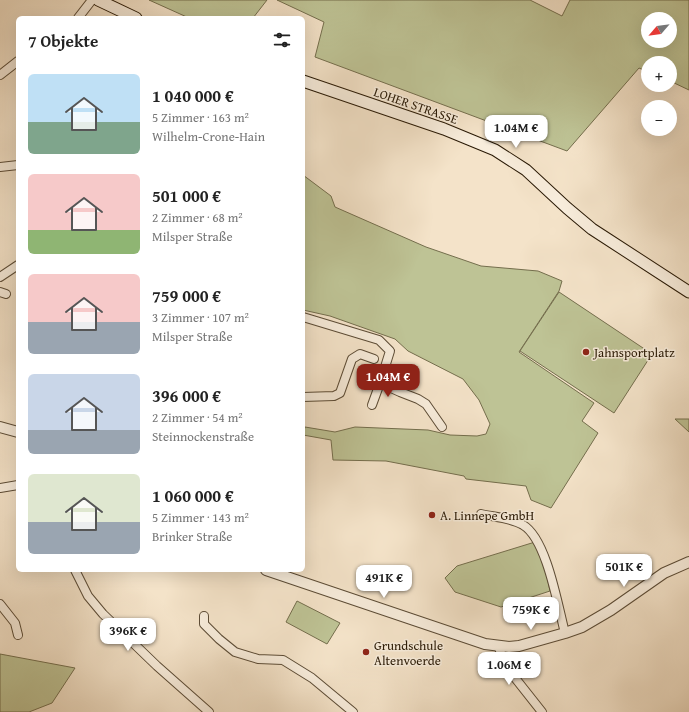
<!DOCTYPE html>
<html lang="de">
<head>
<meta charset="utf-8">
<style>
	body { margin:0; font-family:"Gentium Book Plus",serif; background:#f6f6f6; color:#222; height:100vh; display:flex; flex-direction:column; font-size:15px; white-space:nowrap }
	* { box-sizing:border-box; margin:0 }
	p { font-size:13px; color:#767676 }
	.icon { flex:none; width:22px; height:22px; fill:none; stroke:currentColor; stroke-width:2; stroke-linecap:round; stroke-linejoin:round }
	.map { position:relative; flex:1; overflow:hidden }
	.details { position:absolute; left:16px; top:16px; width:289px; height:556px; display:flex; flex-direction:column; background:#fff; border-radius:6px; box-shadow:0 4px 16px #0002 }
	.details>* { flex:none }
	.needle { width:26px; rotate:242deg }
	.tools { position:absolute; left:641px; top:12px; display:grid; gap:8px }
	.tools a { display:grid; place-items:center; width:36px; height:36px; border-radius:50%; background:#fff; box-shadow:0 4px 16px #0002; font-size:20px }
	.price { position:absolute; translate:-50% -34px; padding:0 9px; border-radius:8px; background:#fff; color:#222; font-size:13px; line-height:26px; filter:drop-shadow(0 1px 2px #0008) }
	.price::after { content:''; position:absolute; left:50%; top:24px; width:12px; height:9px; margin-left:-6px; background:inherit; clip-path:polygon(0 0,100% 0,50% 100%) }
	.price.active { background:#8f2418; color:#fff }
	ul { padding:0; list-style:none }
	li { display:flex; align-items:center; gap:12px; height:100px; padding:0 12px }
	li span { display:grid; place-items:center; flex:none; width:112px; height:80px; border-radius:6px; color:#555 }
	li>.icon { margin-inline-start:auto }
	span .icon { width:48px; height:48px; fill:#fffc; stroke-width:1 }
	li b { font-size:17px }
	h2 { display:flex; justify-content:space-between; align-items:center; height:48px; padding:0 12px; font-size:17px }
	.map>svg:first-child { display:block }
	.green { fill:#bec395; stroke:#746e4d; fill-rule:evenodd }
	.lines { fill:none; stroke-linecap:round; stroke-linejoin:round }
	.minor-casing { stroke:#5c4c36; stroke-width:10 }
	.tertiary-casing { stroke:#5c4c36; stroke-width:12 }
	.secondary-casing { stroke:#291905; stroke-width:13 }
	.minor { stroke:#f8eddc; stroke-width:8 }
	.tertiary { stroke:#f8eddc; stroke-width:10 }
	.secondary { stroke:#f8eddc; stroke-width:11 }
	.poi-dot { fill:#8f2418; stroke:#f8eddc; stroke-width:1.5 }
	.labels { text-anchor:middle; stroke-width:3; stroke-linejoin:round; paint-order:stroke }
	.street-label { font-size:13px; fill:#291905; stroke:#f8eddc }
	.poi-label { font-size:13px; fill:#291905; stroke:#f8eddc; text-anchor:start }
</style>
</head>
<body>
<div class="map">
<svg width="689" height="712" viewBox="0 0 689 712">
	<rect width="100%" height="100%" fill="#f4e3c9"/>
	<filter id="stains"><feTurbulence type="fractalNoise" baseFrequency=".005" numOctaves="4"/><feColorMatrix values="0 0 0 0 .2 0 0 0 0 .09 0 0 0 0 .02 0 0 0 .5 -.17"/></filter>
	<radialGradient id="worn" r=".72"><stop offset=".6" stop-color="#630" stop-opacity="0"/><stop offset="1" stop-color="#630" stop-opacity=".3"/></radialGradient>
	<g class="green">
		<path d="M149,0h118l-14,18h-64z"/>
		<path d="M277,0h253l32,16 8,-16h119v90l-19,-9v-18h-22v9l-9,-4 -72,83 -252,-94 9,-35zM648,19h22v22h-22z"/>
		<path d="M303,175l28,21 4,11 91,40 55,19 57,5 24,10 -3,10 -40,61 75,51 -12,18 16,12 -47,75 -20,-8 -5,-14 -60,-7 -2,-3 -78,-15 -53,-1 -2,-20 -28,-5 2,-8 30,5 20,-5 73,3 22,5 27,1 9,-2 4,-10 -11,-24 -16,-21 -55,-28 -13,-12 -65,-23 -27,-6z"/>
		<path d="M559,292l93,62 -38,59 -94,-62z"/>
		<path d="M675,419h14v13z"/>
		<path d="M535,542l8,15 7,34 -49,16 -46,-15 -10,-14 12,-12z"/>
		<path d="M297,601l43,22 -13,21 -41,-22z"/>
		<path d="M0,654l75,14 -23,35 -23,9h-29z"/>
	</g>
	<g class="lines">
		<defs>
			<g id="minor">
				<path d="M78,18l14,-18"/>
				<path d="M0,75l18,-14"/>
				<path d="M0,167l18,-2"/>
				<path d="M0,277l18,-12"/>
				<path d="M0,292l6,2"/>
				<path d="M303,317l76,23 11,11 -10,32 20,9 18,7 8,5 16,23"/>
				<path d="M303,397l31,-1 6,-3 12,-34 8,-5 14,5"/>
				<path d="M372,405l8,-22"/>
				<path d="M0,488l18,-3"/>
				<path d="M481,514c13,3 31,4 42,11 24,14 35,82 42,108"/>
				<path d="M75,570l13,26 15,18 54,52 52,46"/>
				<path d="M0,604l15,19 3,12"/>
				<path d="M204,616v8l15,15 16,13 23,7 25,1 29,18 41,34"/>
				<path d="M498,646l10,23 34,43"/>
			</g>
			<g id="tertiary">
				<path d="M0,427l18,5"/>
				<path d="M266,570l219,74 24,3 10,-1 46,-13 17,-6 29,-17 53,-37 25,-11"/>
			</g>
			<g id="secondary">
				<path d="M98,0l38,18"/>
				<path d="M303,81l141,48 51,21 31,20 41,38 25,21 97,63"/>
			</g>
		</defs>
		<use href="#minor" class="minor-casing"/>
		<use href="#tertiary" class="tertiary-casing"/>
		<use href="#secondary" class="secondary-casing"/>
		<use href="#minor" class="minor"/>
		<use href="#tertiary" class="tertiary"/>
		<use href="#secondary" class="secondary"/>
	</g>
	<g class="poi-dot">
		<circle cx="586" cy="352" r="4"/>
		<circle cx="432" cy="515" r="4"/>
		<circle cx="366" cy="652" r="4"/>
	</g>
	<g class="labels">
		<g class="street-label">
			<text transform="translate(416 105) rotate(19)" y="5">LOHER STRASSE</text>
		</g>
		<g class="poi-label">
			<text x="594" y="357">Jahnsportplatz</text>
			<text x="440" y="520">A. Linnepe GmbH</text>
			<text x="374" y="650">Grundschule<tspan x="374" dy="15">Altenvoerde</tspan></text>
		</g>
	</g>
	<rect width="100%" height="100%" filter="url(#stains)"/>
	<rect width="100%" height="100%" fill="url(#worn)"/>
</svg>
<div class="tools">
<a><svg class="needle" viewBox="-14 -14 28 28"><path d="M0-13l5 13h-10z" fill="#e53935"/><path d="M0 13l5-13h-10z" fill="#767676"/></svg></a>
<a>+</a>
<a>−</a>
</div>
<b class="price" style="left:516px;top:149px">1.04M €</b>
<b class="price active" style="left:388px;top:398px">1.04M €</b>
<b class="price" style="left:624px;top:588px">501K €</b>
<b class="price" style="left:384px;top:599px">491K €</b>
<b class="price" style="left:531px;top:631px">759K €</b>
<b class="price" style="left:128px;top:652px">396K €</b>
<b class="price" style="left:509px;top:686px">1.06M €</b>
<section class="details">
<h2>7 Objekte<svg class="icon" aria-label="filters" viewBox="0 0 24 24"><path d="M4 7h16M4 17h16"/><circle cx="9" cy="7" r="2"/><circle cx="15" cy="17" r="2"/></svg></h2>
<ul>
<li><span style="background:linear-gradient(#bfe0f5 60%,#7fa58c 0)"><svg class="icon" aria-label="home" viewBox="0 0 24 24"><path d="M3 11l9-7 9 7M6 9v11h12V9"/></svg></span><div><b>1 040 000 €</b><p>5 Zimmer · 163 m²</p><p>Wilhelm-Crone-Hain</p></div></li>
<li><span style="background:linear-gradient(#f6c9c9 70%,#8fb573 0)"><svg class="icon" aria-label="home" viewBox="0 0 24 24"><path d="M3 11l9-7 9 7M6 9v11h12V9"/></svg></span><div><b>501 000 €</b><p>2 Zimmer · 68 m²</p><p>Milsper Straße</p></div></li>
<li><span style="background:linear-gradient(#f6c9c9 60%,#9aa5b1 0)"><svg class="icon" aria-label="home" viewBox="0 0 24 24"><path d="M3 11l9-7 9 7M6 9v11h12V9"/></svg></span><div><b>759 000 €</b><p>3 Zimmer · 107 m²</p><p>Milsper Straße</p></div></li>
<li><span style="background:linear-gradient(#c9d6e8 70%,#9aa5b1 0)"><svg class="icon" aria-label="home" viewBox="0 0 24 24"><path d="M3 11l9-7 9 7M6 9v11h12V9"/></svg></span><div><b>396 000 €</b><p>2 Zimmer · 54 m²</p><p>Steinnockenstraße</p></div></li>
<li><span style="background:linear-gradient(#dfe7d0 60%,#9aa5b1 0)"><svg class="icon" aria-label="home" viewBox="0 0 24 24"><path d="M3 11l9-7 9 7M6 9v11h12V9"/></svg></span><div><b>1 060 000 €</b><p>5 Zimmer · 143 m²</p><p>Brinker Straße</p></div></li>
</ul>
</section>
</div>
</body>
</html>
